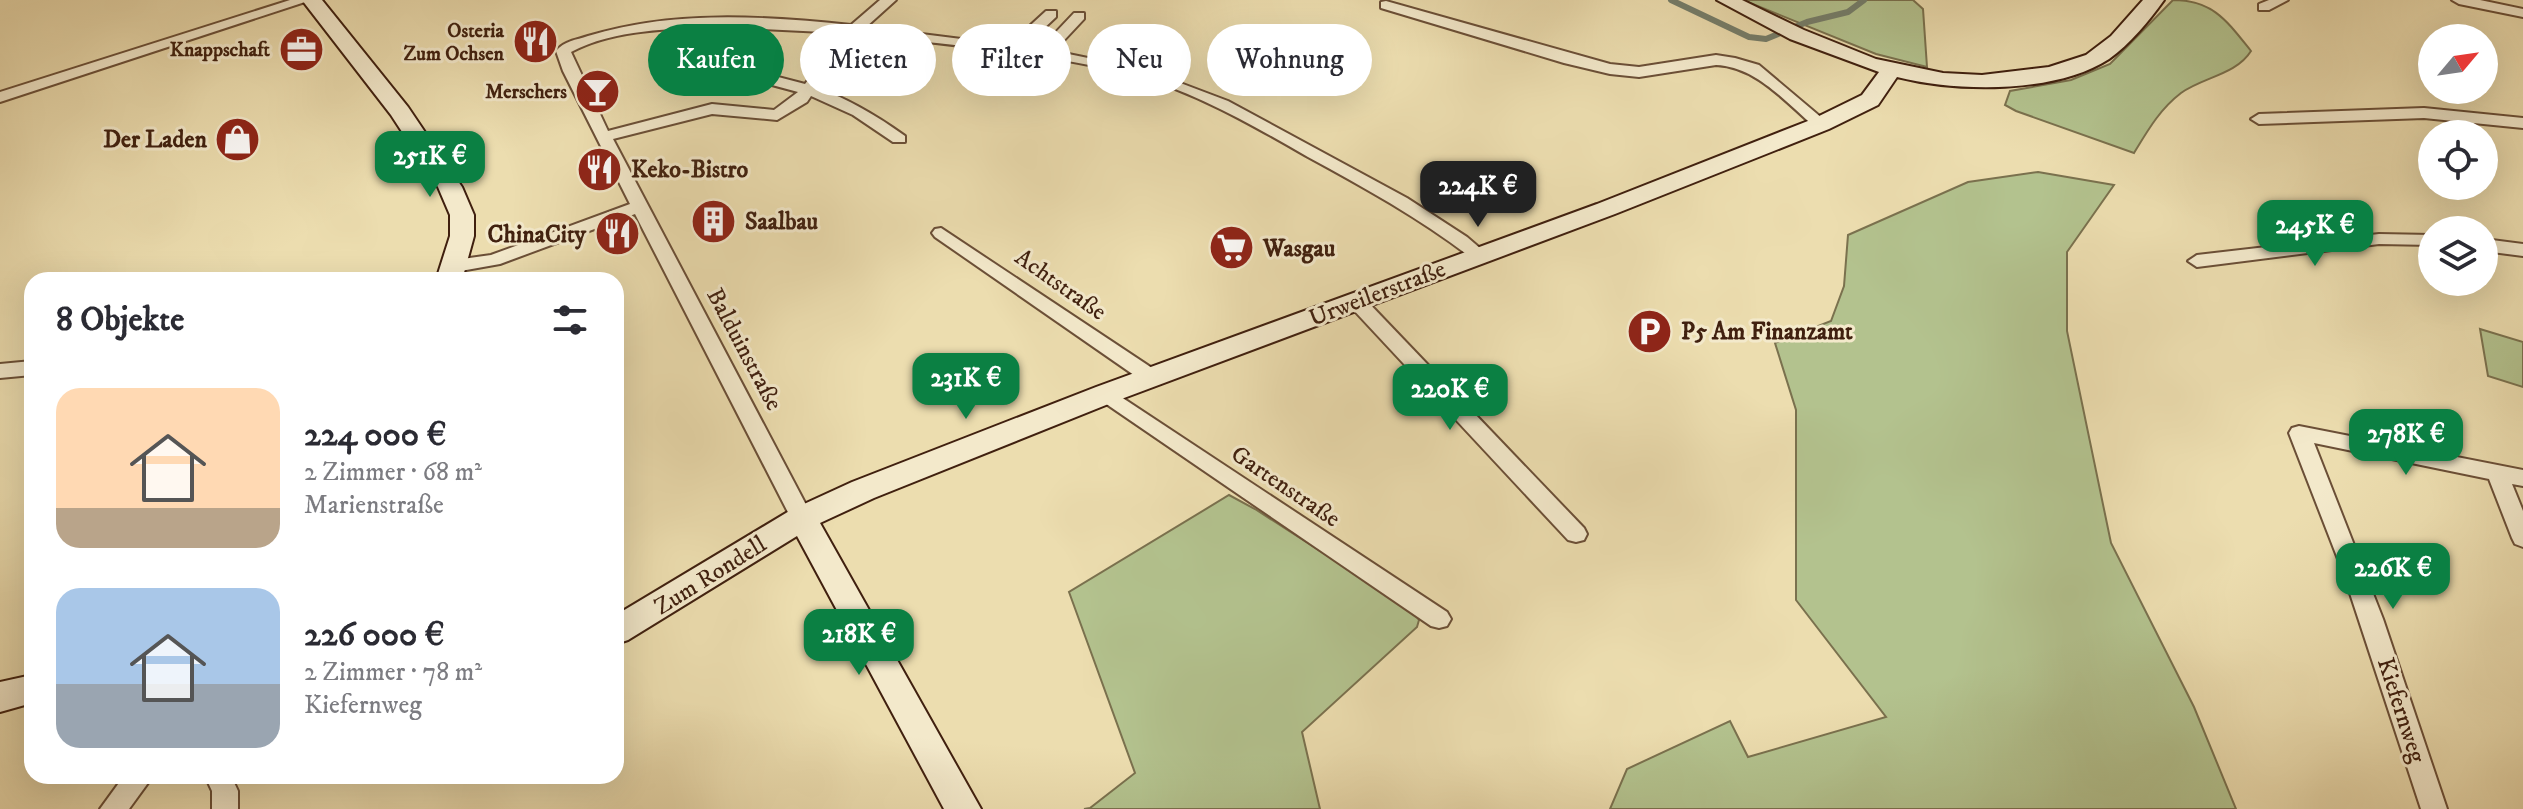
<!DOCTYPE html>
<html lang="de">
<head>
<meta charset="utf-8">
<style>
	body { margin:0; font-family:"IM FELL DW Pica",serif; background:#f2f2f3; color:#2b2b33; height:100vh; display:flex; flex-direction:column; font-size:30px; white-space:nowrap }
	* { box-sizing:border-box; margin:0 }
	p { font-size:26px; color:#7c7c81 }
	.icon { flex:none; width:44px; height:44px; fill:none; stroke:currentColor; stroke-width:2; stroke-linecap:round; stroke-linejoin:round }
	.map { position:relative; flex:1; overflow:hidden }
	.sheet { position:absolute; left:24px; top:272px; width:600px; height:512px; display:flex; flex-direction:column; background:#fff; border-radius:24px; box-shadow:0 8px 32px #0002 }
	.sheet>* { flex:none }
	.banner { position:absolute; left:648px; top:24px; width:760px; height:72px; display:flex; gap:16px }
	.needle { width:52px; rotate:61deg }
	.buttons { position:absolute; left:2418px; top:24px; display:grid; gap:16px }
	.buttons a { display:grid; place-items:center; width:80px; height:80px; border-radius:50%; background:#fff; box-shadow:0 8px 32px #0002; font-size:40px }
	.price { position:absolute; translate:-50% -68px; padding:0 18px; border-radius:16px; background:#0b8043; color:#fff; font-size:26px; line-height:52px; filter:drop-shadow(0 2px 4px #0008) }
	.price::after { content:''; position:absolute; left:50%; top:48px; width:24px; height:18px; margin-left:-12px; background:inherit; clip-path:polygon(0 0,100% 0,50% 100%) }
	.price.on { background:#222; color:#fff }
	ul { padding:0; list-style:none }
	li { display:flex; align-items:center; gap:24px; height:200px; padding:0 32px }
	li span { display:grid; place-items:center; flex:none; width:224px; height:160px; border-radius:24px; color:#555 }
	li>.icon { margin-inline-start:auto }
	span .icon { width:96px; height:96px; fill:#fffc; stroke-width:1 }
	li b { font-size:34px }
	h2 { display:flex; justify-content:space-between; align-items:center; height:96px; padding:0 32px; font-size:34px }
	.chip { padding:0 28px; border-radius:36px; background:#fff; box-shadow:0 8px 32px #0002; font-size:28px; line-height:72px }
	.chip.on { background:#0b8043; color:#fff }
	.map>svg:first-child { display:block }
	.green { fill:#b3c28e; stroke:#7a714e; stroke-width:2 }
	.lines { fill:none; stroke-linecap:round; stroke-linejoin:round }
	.stream { stroke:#757e6b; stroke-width:6 }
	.street-casing { stroke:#6b4f37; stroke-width:4 }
	.secondary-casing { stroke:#40200f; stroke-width:4 }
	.street { fill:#f3e9cb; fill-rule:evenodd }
	.secondary { fill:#f3e9cb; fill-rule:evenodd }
	.labels { text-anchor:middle; stroke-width:6; stroke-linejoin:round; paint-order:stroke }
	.far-poi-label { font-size:20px; font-weight:bold; fill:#40200f; stroke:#f3e9cb; text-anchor:end }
	.poi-label { font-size:24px; font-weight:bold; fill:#40200f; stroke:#f3e9cb; text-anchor:start }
	.street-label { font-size:24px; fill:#40200f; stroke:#f3e9cb }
</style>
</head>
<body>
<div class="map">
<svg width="2523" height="809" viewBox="0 0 2523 809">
	<rect width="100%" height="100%" fill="#ecddaf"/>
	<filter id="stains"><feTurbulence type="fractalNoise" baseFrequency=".0025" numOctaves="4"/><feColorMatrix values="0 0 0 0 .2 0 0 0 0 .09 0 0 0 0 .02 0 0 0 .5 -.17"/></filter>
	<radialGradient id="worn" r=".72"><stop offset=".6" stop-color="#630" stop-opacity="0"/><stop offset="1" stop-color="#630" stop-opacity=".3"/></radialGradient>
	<g class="green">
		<path d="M1743,0h170l10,9 4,58 -51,-13z"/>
		<path d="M2173,0c40,0 54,21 78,51 -15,24 -48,26 -70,42 -21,16 -33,37 -47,60l-118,-42 -11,-6 5,-14 61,-11 39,-16z"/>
		<path d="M2038,172l76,13 -47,67v79l44,212 83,164 42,102h-626l17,-40 103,-48 18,36 138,-40 -90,-117v-190l-21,-67 56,-22 13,-35 4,-51 120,-53z"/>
		<path d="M2480,329l43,13v45l-35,-11z"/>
		<path d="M1229,495l26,14 158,102 6,9 -2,7 -115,105 18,77h-236l6,-1 45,-35 -66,-181z"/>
	</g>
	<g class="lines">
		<path class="stream" d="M1671,0l78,37 17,2 41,-17 41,-10 16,-12"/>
		<defs>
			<g id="street">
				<path d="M290,0h21l-311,102v-10z"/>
				<path d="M880,0h16l-30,27 143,18 37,-34h10v6l-32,30 16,2 34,-36h10v6l-30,32 92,19 82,31 179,97 60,39 21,18 -3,4h-12c-52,-40 -108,-71 -165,-102 -56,-32 -112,-65 -175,-82 -86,-22 -187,-31 -275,-40l-41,53c32,11 60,28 88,48v6h-12l-40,-27 -42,-19 -4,6 -30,18 -65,-6 -99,25 200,379 -3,6 -8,2 -8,-2 -159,-310 -135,50 -45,8 -9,-6 9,-6 36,-5 139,-51 -67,-133 -7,-20c8,-10 20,-11 32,-15 84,-26 177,-20 263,-11zM719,27l125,6 -39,51 -73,-19 -5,2v6l71,19 -24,18 -62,-6 -104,27 -37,-79c43,-23 100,-23 148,-25z"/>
				<path d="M2269,0h19l-19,10h-10v-6z"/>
				<path d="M2452,0h28l43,9v8l-64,-13z"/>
				<path d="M1386,1l224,63 29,3 77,-12 19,3 24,7 70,59 -8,5 -6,-2c-30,-25 -58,-60 -99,-62l-77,12 -29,-3 -46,-11 -183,-55v-6z"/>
				<path d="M2424,108l99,10v10l-99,-10 -165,6 -8,-5 8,-5z"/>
				<path d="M941,228l217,144 3,5 -3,5h-14l-209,-145 -3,-4 3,-4z"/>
				<path d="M2379,234l53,1v10l-53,-1 -182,23 -9,-6 9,-6z"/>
				<path d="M2484,239l39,5v12l-39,-5z"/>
				<path d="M1356,295l7,2 221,231 3,6 -3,6 -8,2 -8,-2 -219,-235 -2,-4 2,-4z"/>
				<path d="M32,361v14l-32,3v-14z"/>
				<path d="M1106,387l341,225 4,7 -4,7 -8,2 -8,-2 -332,-227 -3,-5z"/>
				<path d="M2299,426l224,44v16l-11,-2 11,27v36l-8,-3 -3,-6 -23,-59 -175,-36 69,176 64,190h-26l-78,-237 -54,-139 3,-5z"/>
				<path d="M124,776h29l-24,33h-29z"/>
				<path d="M205,776h26l7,15v18h-26v-18z"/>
			</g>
			<g id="secondary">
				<path d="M302,0h20l86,107 54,80 12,28v21l-12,44h-26l14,-44v-21l-12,-28 -47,-72z"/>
				<path d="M1717,0h25l62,30 72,29 67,14 39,2 67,-8 37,-12 25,-19 32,-36h21c-15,21 -34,44 -55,59 -54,35 -152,33 -212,18l-19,28 -49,24 -214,85 -499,187 -242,97 -54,25 161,286h-37l-147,-273 -169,104 -12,4v-29l175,-105 61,-28 244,-95 501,-183 216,-85 49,-24 17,-23 -89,-33z"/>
				<path d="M32,675v28l-32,9v-30z"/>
			</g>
		</defs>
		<use href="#street" class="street-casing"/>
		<use href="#secondary" class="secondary-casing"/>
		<use href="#street" class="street"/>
		<use href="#secondary" class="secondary"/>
	</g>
	<defs>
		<symbol id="restaurant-disc" viewBox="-11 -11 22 22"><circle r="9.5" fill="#8f2418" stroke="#f3e9cb"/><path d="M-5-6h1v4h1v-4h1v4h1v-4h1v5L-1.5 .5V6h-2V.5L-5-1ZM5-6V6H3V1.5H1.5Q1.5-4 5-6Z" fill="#fff"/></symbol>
		<symbol id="office-disc" viewBox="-11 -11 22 22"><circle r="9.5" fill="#8f2418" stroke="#f3e9cb"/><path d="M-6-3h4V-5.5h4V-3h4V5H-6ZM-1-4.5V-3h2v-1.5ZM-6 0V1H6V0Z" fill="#fff"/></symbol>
		<symbol id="bar-disc" viewBox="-11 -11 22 22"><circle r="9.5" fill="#8f2418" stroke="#f3e9cb"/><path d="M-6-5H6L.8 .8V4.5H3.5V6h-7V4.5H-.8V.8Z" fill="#fff"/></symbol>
		<symbol id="shop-disc" viewBox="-11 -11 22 22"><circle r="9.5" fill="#8f2418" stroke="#f3e9cb"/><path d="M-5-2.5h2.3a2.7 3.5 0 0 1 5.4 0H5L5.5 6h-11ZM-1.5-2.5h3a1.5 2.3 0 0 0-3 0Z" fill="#fff"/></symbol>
		<symbol id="building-disc" viewBox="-11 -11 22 22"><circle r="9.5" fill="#8f2418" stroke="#f3e9cb"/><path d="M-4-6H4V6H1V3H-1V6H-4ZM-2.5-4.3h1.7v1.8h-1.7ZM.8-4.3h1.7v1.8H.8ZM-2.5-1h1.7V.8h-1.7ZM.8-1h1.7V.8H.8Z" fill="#fff"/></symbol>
		<symbol id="supermarket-disc" viewBox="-11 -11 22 22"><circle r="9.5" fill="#8f2418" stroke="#f3e9cb"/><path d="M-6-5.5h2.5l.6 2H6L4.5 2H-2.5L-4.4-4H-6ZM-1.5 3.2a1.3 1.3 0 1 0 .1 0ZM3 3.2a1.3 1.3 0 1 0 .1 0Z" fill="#fff"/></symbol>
		<symbol id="parking-disc" viewBox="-11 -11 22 22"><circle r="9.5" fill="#8f2418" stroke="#f3e9cb"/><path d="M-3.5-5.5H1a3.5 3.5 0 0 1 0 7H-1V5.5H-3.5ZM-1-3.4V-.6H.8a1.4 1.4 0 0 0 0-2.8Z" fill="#fff"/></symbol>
	</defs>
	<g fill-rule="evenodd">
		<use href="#restaurant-disc" x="510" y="16" width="51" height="51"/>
		<use href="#office-disc" x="276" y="24" width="51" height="51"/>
		<use href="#bar-disc" x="572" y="66" width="51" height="51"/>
		<use href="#shop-disc" x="212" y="114" width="51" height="51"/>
		<use href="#restaurant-disc" x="574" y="144" width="51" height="51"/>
		<use href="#building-disc" x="688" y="196" width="51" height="51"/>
		<use href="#restaurant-disc" x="592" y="208" width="51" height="51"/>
		<use href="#supermarket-disc" x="1206" y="222" width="51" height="51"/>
		<use href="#parking-disc" x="1624" y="306" width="51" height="51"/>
	</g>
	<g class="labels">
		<g class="far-poi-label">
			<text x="504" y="37">Osteria<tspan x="504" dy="23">Zum Ochsen</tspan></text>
			<text x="270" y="56">Knappschaft</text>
			<text x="567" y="98">Merschers</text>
		</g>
		<g class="poi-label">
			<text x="207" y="147" text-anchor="end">Der Laden</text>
			<text x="631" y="177">Keko-Bistro</text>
			<text x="745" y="229">Saalbau</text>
			<text x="586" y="242" text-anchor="end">ChinaCity</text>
			<text x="1263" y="256">Wasgau</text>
			<text x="1681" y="339">P5 Am Finanzamt</text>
		</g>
		<g class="street-label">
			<text transform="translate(1061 284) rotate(35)" y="8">Achtstraße</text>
			<text transform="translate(1377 293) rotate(-21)" y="8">Urweilerstraße</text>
			<text transform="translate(745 349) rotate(62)" y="8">Balduinstraße</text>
			<text transform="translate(1286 486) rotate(34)" y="8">Gartenstraße</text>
			<text transform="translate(710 575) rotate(-32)" y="8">Zum Rondell</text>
			<text transform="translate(2402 710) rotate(72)" y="8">Kiefernweg</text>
		</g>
	</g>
	<rect width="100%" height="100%" filter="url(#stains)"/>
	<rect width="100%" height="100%" fill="url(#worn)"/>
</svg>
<div class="buttons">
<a><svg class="needle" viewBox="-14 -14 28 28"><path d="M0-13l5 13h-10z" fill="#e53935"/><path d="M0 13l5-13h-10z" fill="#7c7c81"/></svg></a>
<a><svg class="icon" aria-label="locate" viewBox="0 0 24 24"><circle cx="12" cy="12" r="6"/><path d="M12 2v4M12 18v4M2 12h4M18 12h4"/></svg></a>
<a><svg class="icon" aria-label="layers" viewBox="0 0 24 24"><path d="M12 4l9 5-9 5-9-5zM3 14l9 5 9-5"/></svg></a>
</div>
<b class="price" style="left:430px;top:199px">251K €</b>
<b class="price on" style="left:1478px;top:229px">224K €</b>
<b class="price" style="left:2315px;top:268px">245K €</b>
<b class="price" style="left:966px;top:421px">231K €</b>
<b class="price" style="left:1450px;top:432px">220K €</b>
<b class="price" style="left:2406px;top:477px">278K €</b>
<b class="price" style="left:2393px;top:611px">226K €</b>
<b class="price" style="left:859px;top:677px">218K €</b>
<div class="banner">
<a class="chip on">Kaufen</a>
<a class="chip">Mieten</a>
<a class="chip">Filter</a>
<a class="chip">Neu</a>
<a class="chip">Wohnung</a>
</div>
<section class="sheet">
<h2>8 Objekte<svg class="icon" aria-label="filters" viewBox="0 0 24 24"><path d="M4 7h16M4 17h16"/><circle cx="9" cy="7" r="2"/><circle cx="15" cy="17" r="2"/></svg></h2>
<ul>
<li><span style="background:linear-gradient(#ffd9b3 75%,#b9a48a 0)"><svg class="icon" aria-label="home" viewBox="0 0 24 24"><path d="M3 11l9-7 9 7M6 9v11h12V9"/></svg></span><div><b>224 000 €</b><p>2 Zimmer · 68 m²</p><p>Marienstraße</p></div></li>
<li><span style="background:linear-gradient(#a9c7e8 60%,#9aa5b1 0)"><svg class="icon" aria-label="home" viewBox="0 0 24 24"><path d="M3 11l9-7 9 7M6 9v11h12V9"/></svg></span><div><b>226 000 €</b><p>2 Zimmer · 78 m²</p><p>Kiefernweg</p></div></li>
</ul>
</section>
</div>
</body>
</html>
